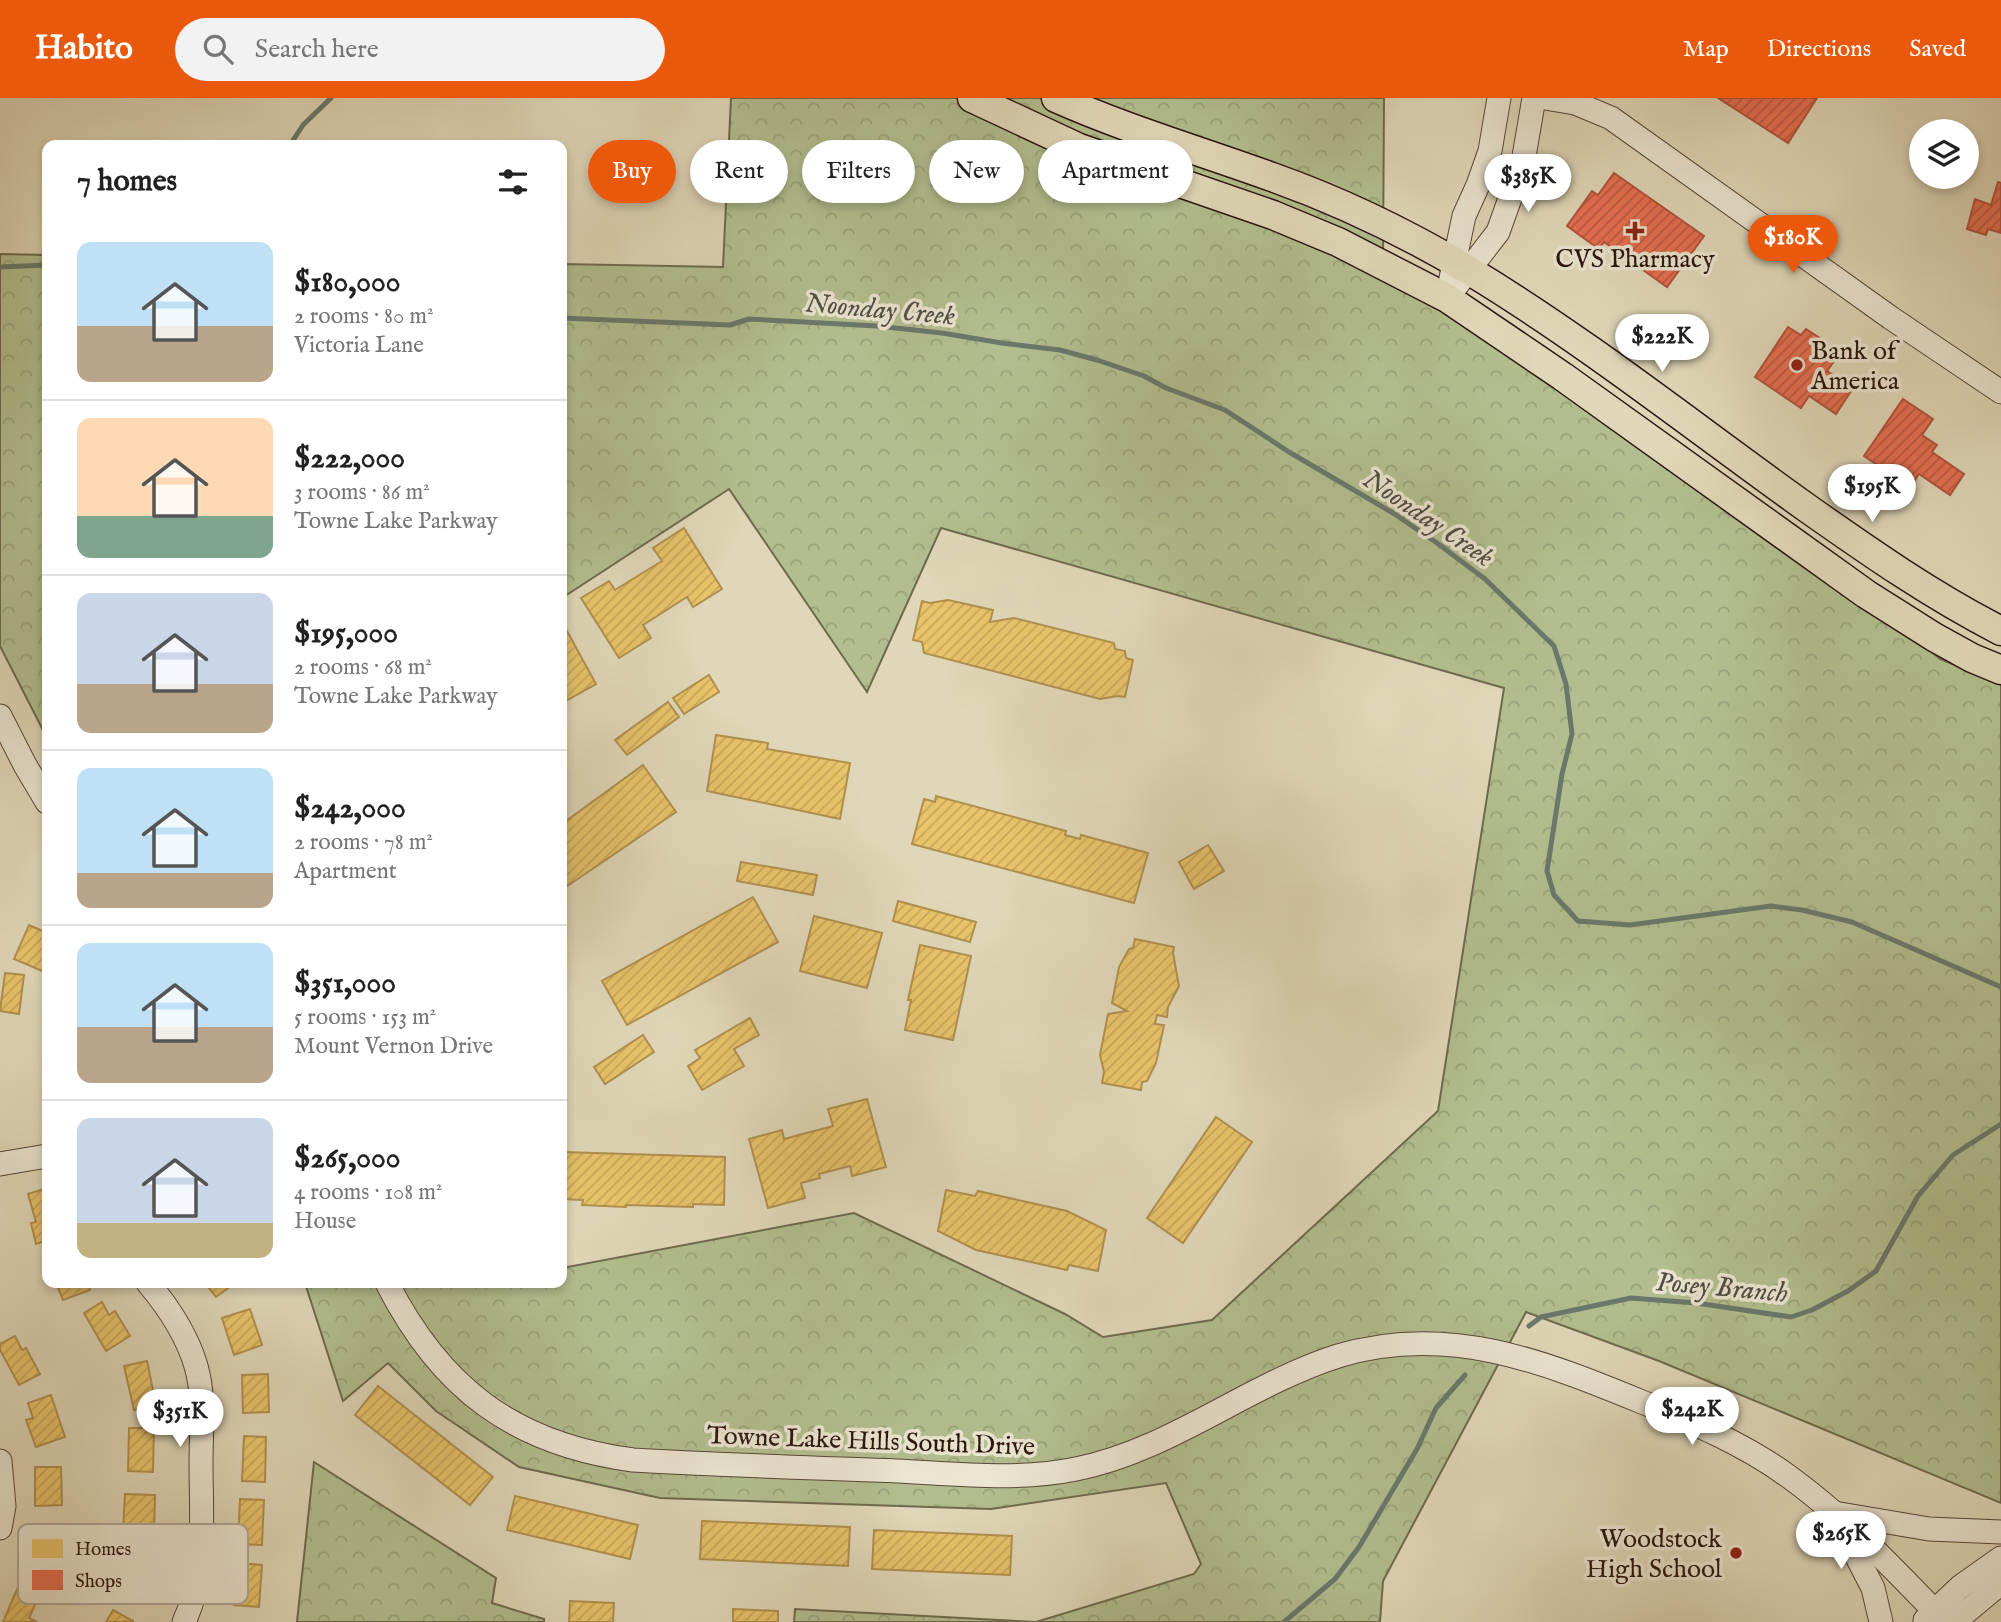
<!DOCTYPE html>
<html lang="en">
<head>
<meta charset="utf-8">
<style>
	body { margin:0; font-family:"IM FELL English",serif; background:#f2f2f2; color:#222; height:100vh; display:flex; flex-direction:column; font-size:26px; white-space:nowrap }
	* { box-sizing:border-box; margin:0 }
	p { font-size:23px; color:#767676 }
	.icon { flex:none; width:38px; height:38px; fill:none; stroke:currentColor; stroke-width:2; stroke-linecap:round; stroke-linejoin:round }
	.map { position:relative; flex:1; overflow:hidden }
	.sheet { position:absolute; left:42px; top:42px; width:525px; height:1148px; display:flex; flex-direction:column; background:#fff; border-radius:14px; box-shadow:0 4px 10px #0003 }
	.sheet>* { flex:none }
	.banner { position:absolute; left:588px; top:42px; width:665px; height:63px; display:flex; gap:14px }
	.controls { position:absolute; left:1909px; top:21px; display:grid; gap:14px }
	.controls a { display:grid; place-items:center; width:70px; height:70px; border-radius:50%; background:#fff; box-shadow:0 4px 10px #0003; font-size:35px }
	.price { position:absolute; translate:-50% -60px; padding:0 16px; border-radius:24px; background:#fff; color:#222; font-size:23px; line-height:46px; filter:drop-shadow(0 2px 4px #0008) }
	.price::after { content:''; position:absolute; left:50%; top:42px; width:21px; height:16px; margin-left:-10px; background:inherit; clip-path:polygon(0 0,100% 0,50% 100%) }
	.price.on { background:#ea580c; color:#fff }
	ul { padding:0; list-style:none }
	li { display:flex; align-items:center; gap:21px; height:175px; padding:0 35px }
	li+li { border-top:2px solid #e0e0e0 }
	li span { display:grid; place-items:center; flex:none; width:196px; height:140px; border-radius:14px; color:#555 }
	li>.icon { margin-inline-start:auto }
	span .icon { width:84px; height:84px; fill:#fffc; stroke-width:1 }
	li b { font-size:30px }
	h2 { display:flex; justify-content:space-between; align-items:center; height:84px; padding:0 35px; font-size:30px }
	.tag { padding:0 24px; border-radius:32px; background:#fff; box-shadow:0 4px 10px #0003; font-size:24px; line-height:63px }
	.tag.on { background:#ea580c; color:#fff }
	header { display:flex; align-items:center; gap:42px; box-sizing:border-box; height:98px; padding:0 35px; background:#ea580c; color:#fff }
	header strong { font-size:33px }
	nav { display:flex; gap:38px; margin-inline-start:auto; font-size:24px }
	.search { width:490px; height:63px; background:#f2f2f2; display:flex; align-items:center; gap:18px; box-sizing:border-box; padding:0 24px; border-radius:38px; color:#767676; font-size:26px }
	.map>svg:first-child { display:block }
	.forest { fill:url(#forest-crowns); stroke:#6e6a4f; stroke-width:2 }
	.homes { fill:url(#homes-hatch); stroke:#b0904f; stroke-width:2 }
	.shops { fill:url(#shops-hatch); stroke:#af543d; stroke-width:2 }
	.lines { fill:none; stroke-linecap:round; stroke-linejoin:round }
	.stream { stroke:#6a786c; stroke-width:5 }
	.minor-casing { stroke:#584639; stroke-width:25 }
	.major-casing { stroke:#2b160f; stroke-width:31 }
	.minor { stroke:#ebe5d1; stroke-width:23 }
	.major { stroke:#e0d7b8; stroke-width:28 }
	.poi-dot { fill:#8f2418; stroke:#ebe5d1; stroke-width:2.5 }
	.labels { text-anchor:middle; stroke-width:7; stroke-linejoin:round; paint-order:stroke }
	.poi-label { font-size:26px; fill:#2b160f; stroke:#ebe5d1 }
	.street-label { font-size:26px; fill:#2b160f; stroke:#ebe5d1 }
	.water-label { font-size:28px; font-style:italic; fill:#504f45; stroke:#ebe5d1 }
	.key { fill:#ebe5d1; stroke:#b1a797; stroke-width:2 }
	.key-label { font-size:19px; fill:#2b160f }
</style>
</head>
<body>
<header>
<strong>Habito</strong>
<div class="search"><svg class="icon" aria-label="search" viewBox="0 0 24 24"><circle cx="10" cy="10" r="6"/><path d="M15 15l6 6"/></svg>Search here</div>
<nav><a>Map</a><a>Directions</a><a>Saved</a></nav>
</header>
<div class="map">
<svg width="2001" height="1524" viewBox="0 0 2001 1524">
	<defs>
		<pattern id="forest-crowns" width="20" height="18" patternUnits="userSpaceOnUse" patternTransform="scale(1.75)"><rect width="20" height="18" fill="#b2be8f"/><path d="M2 6a3 3 0 1 1 6 0M12 15a3 3 0 1 1 6 0" fill="none" stroke="#99a37a"/></pattern>
		<pattern id="homes-hatch" width="6" height="6" patternUnits="userSpaceOnUse" patternTransform="scale(1.75)"><rect width="6" height="6" fill="#e9c46a"/><path d="M-1 1l2-2M0 6l6-6M5 7l2-2" fill="none" stroke="#c8a85b"/></pattern>
		<pattern id="shops-hatch" width="6" height="6" patternUnits="userSpaceOnUse" patternTransform="scale(1.75)"><rect width="6" height="6" fill="#e76f51"/><path d="M-1 1l2-2M0 6l6-6M5 7l2-2" fill="none" stroke="#bb5a42"/></pattern>
	</defs>
	<rect width="100%" height="100%" fill="#e0d7b8"/>
	<filter id="stains"><feTurbulence type="fractalNoise" baseFrequency=".00286" numOctaves="4"/><feColorMatrix values="0 0 0 0 .2 0 0 0 0 .09 0 0 0 0 .02 0 0 0 .5 -.17"/></filter>
	<radialGradient id="worn" r=".72"><stop offset=".6" stop-color="#630" stop-opacity="0"/><stop offset="1" stop-color="#630" stop-opacity=".3"/></radialGradient>
	<g class="forest">
		<path d="M731,0h653l-1,163 428,290 129,108 61,25v819l-342,-142 -133,-49 -143,269 -3,41h-586l1,-13 241,13 158,-48 7,-10 -35,-81 -175,26 -331,-11 -141,-31 -83,-56 -48,-48 -45,38 -38,-118h257v-15l292,-55 211,101 38,23 109,-17 226,-209 66,-423 -563,-160 -74,164 -138,-203 -167,109v-334l161,3z"/>
		<path d="M0,156l47,1v483l-47,-92z"/>
		<path d="M314,1364l182,116 -4,25 52,16v3h-247z"/>
	</g>
	<g class="homes">
		<path d="M684,430l38,61 -29,18 -6,-10 -44,28 8,13 -32,20 -38,-60 28,-17 6,9 47,-29 -9,-13z"/>
		<path d="M948,502l45,10 -3,12 24,-4 100,25 1,6 10,2 1,7 7,2 -8,37 -7,-1 -18,3 -176,-46 -2,-11 -9,-2 9,-39 8,2z"/>
		<path d="M567,533l29,53 -34,19v-69z"/>
		<path d="M709,577l10,17 -35,22 -11,-16z"/>
		<path d="M668,604l11,15 -52,38 -12,-15z"/>
		<path d="M716,637l52,8 -1,6 83,14 -10,56 -133,-28z"/>
		<path d="M643,667l33,47 -113,77 -1,-65z"/>
		<path d="M936,698l130,35 -1,4 15,4 1,-4 67,18 -14,50 -222,-59 12,-45 11,3z"/>
		<path d="M1208,747l16,26 -30,18 -15,-27z"/>
		<path d="M741,764l76,13 -4,20 -76,-14z"/>
		<path d="M753,799l25,45 -151,83 -25,-44z"/>
		<path d="M898,803l78,21 -6,20 -77,-21z"/>
		<path d="M814,818l68,17 -15,55 -67,-17z"/>
		<path d="M29,827l18,8v40l-33,-14z"/>
		<path d="M1135,841l39,8 -1,6 6,33 -11,21 -1,10 -10,-2 -2,9 9,1 -8,38 -9,18 -5,1 -1,8 -39,-7 2,-11 -4,-17 8,-41 19,-3 -15,-8 7,-36 10,-18 4,-1z"/>
		<path d="M920,847l51,11 -18,84 -48,-10 6,-30h-3z"/>
		<path d="M5,875l19,2 -5,39 -19,-3z"/>
		<path d="M750,920l9,17 -25,14 10,17 -42,24 -14,-24 12,-8 -5,-8z"/>
		<path d="M643,937l11,17 -49,32 -11,-17z"/>
		<path d="M867,1001l19,68 -34,9 -2,-10 -31,8 1,4 -19,5 4,15 -37,10 -19,-69 33,-9 2,9 49,-13 -5,-17z"/>
		<path d="M1216,1019l36,25 -69,101 -36,-25z"/>
		<path d="M562,1054l163,5 -1,48 -31,-1v3l-67,-2v2l-44,-2 1,-5 -21,-1z"/>
		<path d="M47,1090v52l-11,4 -5,-21 5,-1 -8,-28z"/>
		<path d="M946,1092l29,6 3,-5 89,20 39,19 -8,41 -29,-6 -2,5 -91,-20 -38,-19z"/>
		<path d="M56,1185h32l2,7 -27,10z"/>
		<path d="M205,1185h28l1,1 -18,13z"/>
		<path d="M102,1204l7,13 6,-4 15,25 -24,15 -22,-38z"/>
		<path d="M250,1211l12,36 -28,10 -12,-37z"/>
		<path d="M15,1238l7,14 4,-2 14,26 -21,11 -19,-35v-6z"/>
		<path d="M147,1263l9,44 -22,5 -10,-44z"/>
		<path d="M268,1276l1,38 -26,1 -1,-38z"/>
		<path d="M378,1288l115,91 -23,28 -115,-90z"/>
		<path d="M51,1297l14,42 -29,10 -10,-27 7,-2 -5,-15z"/>
		<path d="M129,1330h25l-1,44 -25,-1z"/>
		<path d="M244,1338l22,1 -1,45 -23,-1z"/>
		<path d="M35,1369h26l1,38 -27,1z"/>
		<path d="M125,1396l30,1 -1,38 -31,-1z"/>
		<path d="M515,1398l123,29 -8,34 -123,-29z"/>
		<path d="M240,1401l24,1 -2,45 -24,-1z"/>
		<path d="M702,1423l148,6 -2,39 -148,-7z"/>
		<path d="M874,1432l138,6 -2,39 -138,-6z"/>
		<path d="M238,1465l24,2 -3,42 -25,-2z"/>
		<path d="M18,1489l21,9 -10,22 8,4h-34z"/>
		<path d="M570,1503l44,2 -1,19h-44z"/>
		<path d="M733,1511l45,2v11h-45z"/>
		<path d="M113,1512l20,11v1h-27z"/>
	</g>
	<g class="shops">
		<path d="M1718,0h99l-29,45z"/>
		<path d="M1614,75l90,63 -37,51 -63,-45 -5,7 -32,-23 25,-35 6,4z"/>
		<path d="M1998,84l3,1v50l-13,-4 -2,6 -19,-6 8,-30 16,6z"/>
		<path d="M1788,229l13,8 5,-6 20,13 -6,8 15,10 -8,11 26,17 -17,26 -27,-18 -8,12 -46,-31z"/>
		<path d="M1903,301l30,20 -11,16 15,10 -5,7 32,22 -14,21 -31,-21 -9,13 -46,-31z"/>
	</g>
	<g class="lines">
		<g class="stream">
			<path d="M290,47l13,-20 28,-27"/>
			<path d="M0,169l47,-2"/>
			<path d="M562,220l168,7 19,-6 128,7 65,7 60,10 58,7 37,10 47,16 22,12 59,22 64,42 104,61 44,30 48,36 69,67 12,38 6,50 -10,40 -15,97 7,24 24,26 52,4 141,-19 31,4 50,12 149,65"/>
			<path d="M1529,1228l12,-9 90,-19 65,5 95,14 21,-7 36,-19 28,-20 42,-75 35,-41 48,-31"/>
			<path d="M1284,1524l51,-43 24,-32 58,-98 19,-41 29,-33"/>
		</g>
		<defs>
			<g id="minor">
				<path d="M1545,0l30,5 36,15 280,200 110,74"/>
				<path d="M1451,180l13,-62 14,-31 12,-34 9,-53"/>
				<path d="M1447,200l51,-66 25,-70 11,-64"/>
				<path d="M0,618l25,49 22,37"/>
				<path d="M0,1066l47,-8"/>
				<path d="M148,1185c21,25 39,52 48,83 9,31 5,65 5,97 0,51 6,111 -17,159"/>
				<path d="M387,1185c54,106 127,161 246,177 88,5 177,8 265,11 59,3 120,10 178,-2 95,-19 171,-84 262,-113 109,-33 204,5 304,46 50,20 102,42 146,74 58,42 108,95 157,146"/>
				<path d="M0,1363l4,45 -4,22"/>
				<path d="M1834,1415l95,16 72,3"/>
				<path d="M1843,1432l30,58 8,34"/>
				<path d="M1925,1522l35,-33 41,-29"/>
				<path d="M1954,1524l47,-39"/>
			</g>
			<g id="major">
				<path d="M972,0l107,50 194,67 65,27 109,56 115,78 304,218 68,43 38,21 29,12"/>
				<path d="M1056,0c70,31 144,53 216,79 68,24 136,57 198,94 117,71 225,157 337,237 64,45 124,87 194,123"/>
			</g>
		</defs>
		<use href="#minor" class="minor-casing"/>
		<use href="#major" class="major-casing"/>
		<use href="#minor" class="minor"/>
		<use href="#major" class="major"/>
	</g>
	<g class="poi-dot">
		<path d="M1631.5 122.5h7v7h7v7h-7v7h-7v-7h-7v-7h7z"/>
		<circle cx="1797" cy="267" r="7"/>
		<circle cx="1736" cy="1455" r="7"/>
	</g>
	<g class="labels">
		<g class="poi-label">
			<text x="1635" y="169">CVS Pharmacy</text>
			<text x="1811" y="261" text-anchor="start">Bank of<tspan x="1811" dy="30">America</tspan></text>
			<text x="1722" y="1449" text-anchor="end">Woodstock<tspan x="1722" dy="30">High School</tspan></text>
		</g>
		<g class="street-label">
			<text transform="translate(871 1342) rotate(2)" y="9">Towne Lake Hills South Drive</text>
		</g>
		<g class="water-label">
			<text transform="translate(880 210) rotate(5)" y="10">Noonday Creek</text>
			<text transform="translate(1429 419) rotate(34)" y="10">Noonday Creek</text>
			<text transform="translate(1722 1188) rotate(5)" y="10">Posey Branch</text>
		</g>
	</g>
	<rect x="18" y="1426" width="230" height="80" rx="10" class="key"/>
	<rect x="32" y="1441" width="31" height="19" fill="#e9c46a"/>
	<rect x="32" y="1472" width="31" height="20" fill="#e76f51"/>
	<g class="key-label">
		<text x="75" y="1457">Homes</text>
		<text x="75" y="1489">Shops</text>
	</g>
	<rect width="100%" height="100%" filter="url(#stains)"/>
	<rect width="100%" height="100%" fill="url(#worn)"/>
</svg>
<div class="controls">
<a><svg class="icon" aria-label="layers" viewBox="0 0 24 24"><path d="M12 4l9 5-9 5-9-5zM3 14l9 5 9-5"/></svg></a>
</div>
<b class="price" style="left:1528px;top:116px">$385K</b>
<b class="price on" style="left:1793px;top:177px">$180K</b>
<b class="price" style="left:1662px;top:276px">$222K</b>
<b class="price" style="left:1872px;top:426px">$195K</b>
<b class="price" style="left:1692px;top:1349px">$242K</b>
<b class="price" style="left:180px;top:1351px">$351K</b>
<b class="price" style="left:1841px;top:1473px">$265K</b>
<div class="banner">
<a class="tag on">Buy</a>
<a class="tag">Rent</a>
<a class="tag">Filters</a>
<a class="tag">New</a>
<a class="tag">Apartment</a>
</div>
<section class="sheet">
<h2>7 homes<svg class="icon" aria-label="filters" viewBox="0 0 24 24"><path d="M4 7h16M4 17h16"/><circle cx="9" cy="7" r="2"/><circle cx="15" cy="17" r="2"/></svg></h2>
<ul>
<li><span style="background:linear-gradient(#bfe0f5 60%,#b9a48a 0)"><svg class="icon" aria-label="home" viewBox="0 0 24 24"><path d="M3 11l9-7 9 7M6 9v11h12V9"/></svg></span><div><b>$180,000</b><p>2 rooms · 80 m²</p><p>Victoria Lane</p></div></li>
<li><span style="background:linear-gradient(#ffd9b3 70%,#7fa58c 0)"><svg class="icon" aria-label="home" viewBox="0 0 24 24"><path d="M3 11l9-7 9 7M6 9v11h12V9"/></svg></span><div><b>$222,000</b><p>3 rooms · 86 m²</p><p>Towne Lake Parkway</p></div></li>
<li><span style="background:linear-gradient(#c9d6e8 65%,#b9a48a 0)"><svg class="icon" aria-label="home" viewBox="0 0 24 24"><path d="M3 11l9-7 9 7M6 9v11h12V9"/></svg></span><div><b>$195,000</b><p>2 rooms · 68 m²</p><p>Towne Lake Parkway</p></div></li>
<li><span style="background:linear-gradient(#bfe0f5 75%,#b9a48a 0)"><svg class="icon" aria-label="home" viewBox="0 0 24 24"><path d="M3 11l9-7 9 7M6 9v11h12V9"/></svg></span><div><b>$242,000</b><p>2 rooms · 78 m²</p><p>Apartment</p></div></li>
<li><span style="background:linear-gradient(#bfe0f5 60%,#b9a48a 0)"><svg class="icon" aria-label="home" viewBox="0 0 24 24"><path d="M3 11l9-7 9 7M6 9v11h12V9"/></svg></span><div><b>$351,000</b><p>5 rooms · 153 m²</p><p>Mount Vernon Drive</p></div></li>
<li><span style="background:linear-gradient(#c9d6e8 75%,#c2b280 0)"><svg class="icon" aria-label="home" viewBox="0 0 24 24"><path d="M3 11l9-7 9 7M6 9v11h12V9"/></svg></span><div><b>$265,000</b><p>4 rooms · 108 m²</p><p>House</p></div></li>
</ul>
</section>
</div>
</body>
</html>
